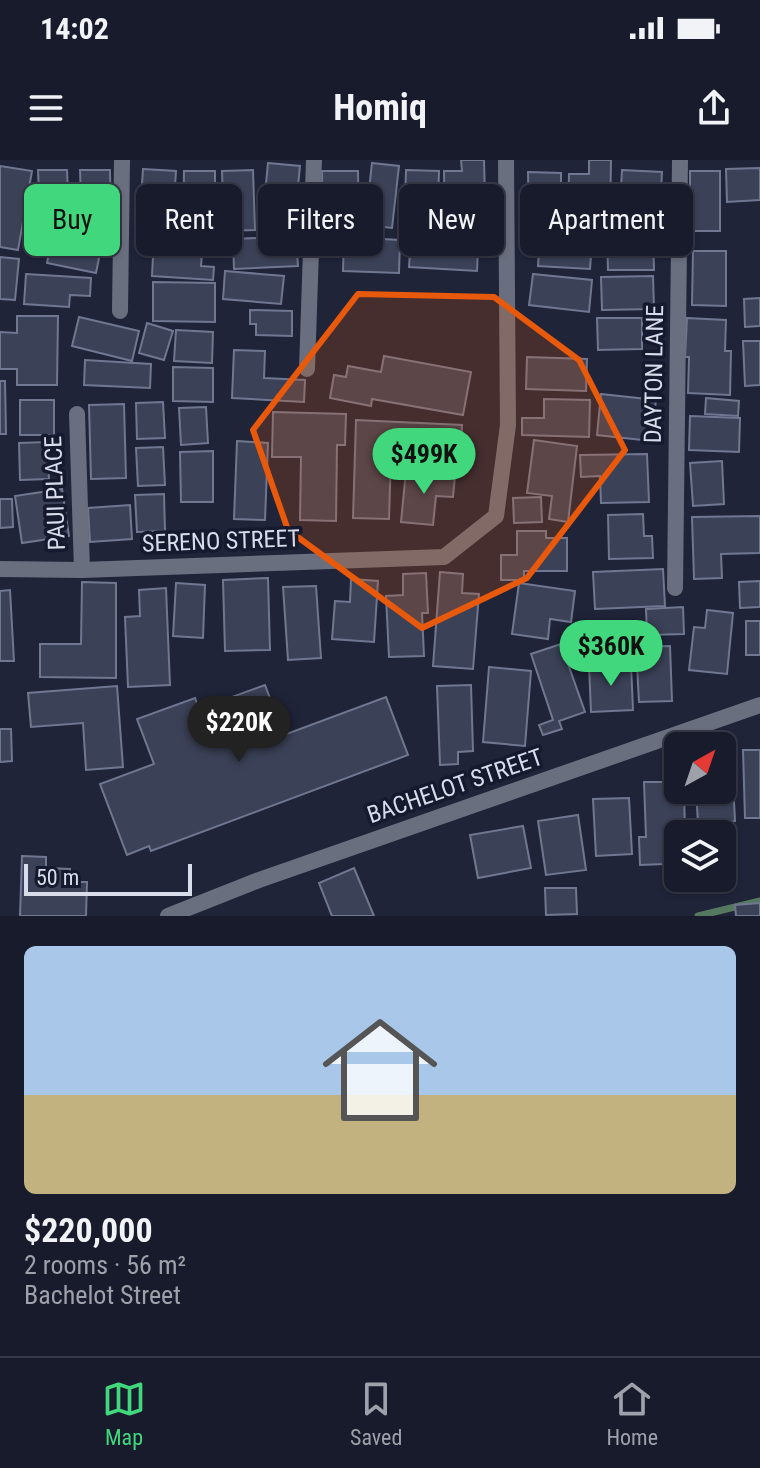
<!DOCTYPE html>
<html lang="en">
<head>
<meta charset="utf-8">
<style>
	body { margin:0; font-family:"Roboto Condensed",sans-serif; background:#202433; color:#f1f3f6; height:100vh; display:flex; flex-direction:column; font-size:30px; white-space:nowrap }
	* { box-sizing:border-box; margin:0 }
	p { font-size:26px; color:#9ea1a9 }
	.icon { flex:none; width:44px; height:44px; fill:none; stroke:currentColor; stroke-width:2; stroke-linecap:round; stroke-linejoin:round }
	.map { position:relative; height:756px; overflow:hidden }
	.details { display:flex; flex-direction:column; background:#171b2b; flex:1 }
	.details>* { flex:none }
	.guide { position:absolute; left:24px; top:24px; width:712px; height:72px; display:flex; gap:16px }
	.needle { width:52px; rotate:40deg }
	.tools { position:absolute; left:664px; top:572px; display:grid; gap:16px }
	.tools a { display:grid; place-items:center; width:72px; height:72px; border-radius:12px; background:#171b2b; box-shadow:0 2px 6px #0004,0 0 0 2px #363947; font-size:40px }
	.scale { position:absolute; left:24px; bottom:20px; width:168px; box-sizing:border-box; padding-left:8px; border:4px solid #d8dceb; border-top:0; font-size:22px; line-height:28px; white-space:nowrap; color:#d8dceb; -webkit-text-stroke:6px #151a2e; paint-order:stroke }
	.price { position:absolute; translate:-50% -68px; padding:0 18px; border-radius:28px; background:#41d77c; color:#111; font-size:26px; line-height:52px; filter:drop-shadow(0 2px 4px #0008) }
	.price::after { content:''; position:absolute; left:50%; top:48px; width:24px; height:18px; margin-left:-12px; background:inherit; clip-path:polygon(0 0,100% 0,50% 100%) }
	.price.on { background:#222; color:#fff }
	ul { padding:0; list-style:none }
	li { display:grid; align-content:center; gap:16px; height:424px; padding:0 24px }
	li+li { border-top:2px solid #363947 }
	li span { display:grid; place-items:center; height:248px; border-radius:12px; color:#555 }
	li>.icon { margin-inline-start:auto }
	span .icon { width:144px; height:144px; fill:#fffc; stroke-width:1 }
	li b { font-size:34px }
	.chip { padding:0 28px; border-radius:12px; background:#171b2b; box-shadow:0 2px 6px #0004,0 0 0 2px #363947; font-size:28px; line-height:72px }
	.chip.on { background:#41d77c; color:#111 }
	.status { display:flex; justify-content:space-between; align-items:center; height:56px; padding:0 40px; background:#171b2b; direction:ltr }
	.status svg { height:22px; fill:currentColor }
	header { display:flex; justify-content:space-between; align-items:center; height:104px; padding:0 24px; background:#171b2b; font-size:36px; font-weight:700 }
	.tab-bar { display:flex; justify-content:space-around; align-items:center; height:112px; border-top:2px solid #363947; background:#171b2b; font-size:22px; color:#9ea1a9 }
	.tab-bar a { display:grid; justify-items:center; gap:4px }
	.tab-bar .on { color:#41d77c }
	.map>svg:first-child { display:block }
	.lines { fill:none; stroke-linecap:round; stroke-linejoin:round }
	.stream { stroke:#55795f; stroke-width:7 }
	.building { fill:#3b4157; stroke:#707790; stroke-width:2 }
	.street { stroke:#6a6f7f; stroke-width:16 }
	.marked { fill:#e8590c; fill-opacity:0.2; stroke:#e8590c; stroke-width:6; stroke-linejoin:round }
	.labels { text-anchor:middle; stroke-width:7; stroke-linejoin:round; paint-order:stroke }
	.street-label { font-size:24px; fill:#d8dceb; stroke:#151a2e }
</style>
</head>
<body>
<div class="status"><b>14:02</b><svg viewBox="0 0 49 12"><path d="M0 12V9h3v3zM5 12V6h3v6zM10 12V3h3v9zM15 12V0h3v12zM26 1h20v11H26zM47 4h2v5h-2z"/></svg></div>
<header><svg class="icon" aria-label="menu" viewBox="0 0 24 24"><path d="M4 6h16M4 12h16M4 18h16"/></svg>Homiq<svg class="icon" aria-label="share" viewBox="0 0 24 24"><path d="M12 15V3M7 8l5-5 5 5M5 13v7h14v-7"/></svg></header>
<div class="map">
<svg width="760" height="756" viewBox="0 0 760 756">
	<rect width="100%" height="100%" fill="#1f2439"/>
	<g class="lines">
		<path class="stream" d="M698,756l62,-15"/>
	</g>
	<g class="building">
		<path d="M461,0h23l1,38h-6v32h-34l-1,-59h18z"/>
		<path d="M589,0h22l-1,63h-42l1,-49h20z"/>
		<path d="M268,3l32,3 -5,51 -32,-3z"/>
		<path d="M372,3l27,3 -7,62 -27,-3z"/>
		<path d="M0,6l32,5 -14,79 -18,-3z"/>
		<path d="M760,8v32l-33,2 -1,-33z"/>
		<path d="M143,9l33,2 -4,61 -33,-3z"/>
		<path d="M38,10h29l2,51 -29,1z"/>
		<path d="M80,10h30l1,58h-29z"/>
		<path d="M253,10l2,60 -31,1 -2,-60z"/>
		<path d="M406,10l33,1 -2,61 -33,-1z"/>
		<path d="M622,10l40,2 -3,56 -40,-2z"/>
		<path d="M184,11h31v57l-32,-1z"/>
		<path d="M322,11h36l1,60h-36z"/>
		<rect x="690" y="11" width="30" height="60"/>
		<path d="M528,12l33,1v54h-32z"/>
		<path d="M53,73l49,10 -6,30 -49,-10z"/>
		<path d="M653,75l1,35h-46l-1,-34z"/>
		<path d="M540,76l52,4 -2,29 -52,-3z"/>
		<path d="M154,77l49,3 -2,26 13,1 -1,13 -61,-4z"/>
		<path d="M282,77l1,15h14l1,14 -64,3 -1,-30z"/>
		<path d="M344,77l56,3 -1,33 -56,-2z"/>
		<path d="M411,78l47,2 -1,7 21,2 -1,22 -68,-4z"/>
		<path d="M693,91h33v55l-34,-1z"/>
		<path d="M0,97l19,2 -4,41 -15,-1z"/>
		<path d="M225,111l59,5 -3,28 -58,-5z"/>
		<path d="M26,114l65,4 -1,18 -20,-1 -1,12 -45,-3z"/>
		<path d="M533,114l59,6 -3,32 -60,-7z"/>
		<path d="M653,116l1,33 -52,1 -1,-33z"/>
		<path d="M153,122l62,1v39l-62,-1z"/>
		<path d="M760,138v28l-15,1 -1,-28z"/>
		<path d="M250,150l42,1v25l-36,-1v-11h-6z"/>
		<path d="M17,156h41l-1,69h-40v-16h-17v-37l17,1z"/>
		<path d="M79,157l60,14 -7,30 -60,-15z"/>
		<path d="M597,158h45v31l-44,1z"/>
		<path d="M687,158l39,2 -1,31h6l-1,44 -42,-2 1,-36h-4z"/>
		<path d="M147,163l26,8 -9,29 -25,-7z"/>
		<path d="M176,170l37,2 -1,31 -38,-2z"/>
		<path d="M743,181h17v44l-15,1z"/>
		<path d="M234,190l31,1 -1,27 41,2 -1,22 -72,-4z"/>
		<path d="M384,196l87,16 -8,43 -91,-16 -1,7 -41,-8 4,-23 12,2 2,-11 33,6z"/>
		<path d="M527,197l60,2 -1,32 -60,-2z"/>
		<path d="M85,200l66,4 -1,24 -66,-3z"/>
		<path d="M173,207l40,1v34l-40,-1z"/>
		<path d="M0,221h5l1,53h-6z"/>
		<path d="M601,234l55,6 -5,41 -54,-6z"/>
		<path d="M706,238l33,3 -1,15 -33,-2z"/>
		<path d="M544,239l46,1 -1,37 -67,-2v-17h22z"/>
		<rect x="20" y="240" width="34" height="35"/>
		<path d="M163,242l2,36 -28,1 -1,-36z"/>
		<path d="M124,244l2,74 -35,1 -2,-74z"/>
		<path d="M206,247l2,36 -27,2 -2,-37z"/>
		<path d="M273,252l73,2 -1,31h-8l-1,76 -36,-1 1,-63h-29z"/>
		<path d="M690,256l50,2 -1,34 -50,-2z"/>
		<path d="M356,260l106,5 -1,32 -70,-2 -2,64 -36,-1z"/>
		<path d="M534,280l43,6 -9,76 -19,-3 3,-23 -25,-3z"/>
		<path d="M237,281l31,2 -3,77 -31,-1z"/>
		<path d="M47,282l2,37 -29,1 -1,-37z"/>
		<path d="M163,287l2,38 -27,1 -2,-38z"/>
		<path d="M213,291v51h-32l-1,-50z"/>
		<path d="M647,294l2,48 -48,1 -1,-27 -19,1 -1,-22z"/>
		<path d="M722,301l2,43 -31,2 -3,-43z"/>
		<path d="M406,311l49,5 -2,21 -17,-1 -3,29 -32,-3z"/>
		<path d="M62,329l7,47 -47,7 -7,-47z"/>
		<path d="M164,334l1,37 -28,1 -2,-37z"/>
		<path d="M541,337l1,25 -28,1 -1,-25z"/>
		<path d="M0,339h12l1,28 -13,1z"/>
		<path d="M130,345l2,34 -42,3 -2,-34z"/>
		<path d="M643,354l1,22h8l1,22 -44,1 -1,-44z"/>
		<path d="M760,356v37l-39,1 1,24 -28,1 -2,-62z"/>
		<path d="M517,371h29v7h21v33h-43v9h-23v-25h16z"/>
		<path d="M663,409l2,37 -70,3 -2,-37z"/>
		<path d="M440,412l23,2 -1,19 17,1 -6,75 -40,-3z"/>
		<path d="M426,413l2,40h-6l2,43 -35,1 -3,-61 17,-1v-21z"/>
		<path d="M268,418l2,72 -45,1 -2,-71z"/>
		<path d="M351,419l27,2 -4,61 -42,-3 3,-38 15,1z"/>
		<path d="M760,421v26l-20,1 -1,-26z"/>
		<path d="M82,422l34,1v95l-76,-1v-33h41z"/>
		<path d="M176,423l29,2 -2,53 -30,-2z"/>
		<path d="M519,423l56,8 -4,31 -21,-3 -2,20 -36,-5z"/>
		<path d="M316,426l5,72 -33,2 -5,-73z"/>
		<path d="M166,428l4,97 -42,2 -3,-70 15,-1 -1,-26z"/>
		<path d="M10,430l4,71h-14v-70z"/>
		<path d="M683,447l1,27 -37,1 -1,-26z"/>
		<path d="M707,450l26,3 -6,61 -38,-4 5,-43 11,1z"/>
		<rect x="746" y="461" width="14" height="34"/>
		<path d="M586,472h21v26h-20z"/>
		<path d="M561,484l24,68 -26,9 3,8 -19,6 -4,-10 14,-5 -22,-66z"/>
		<path d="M670,486l2,55 -33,1 -3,-55z"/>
		<path d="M631,504l2,46 -42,2 -2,-47z"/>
		<path d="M489,507l42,4 -6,75 -42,-4z"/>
		<path d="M265,525l19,50 102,-38 22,58 -257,96 -2,-5 -22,9 -27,-71 54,-20 -17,-45 58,-21 4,11z"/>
		<path d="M471,525l2,66 -15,1v12l-18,1 -3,-79z"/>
		<path d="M117,526l6,81 -37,3 -3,-47 -52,4 -3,-34z"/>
		<path d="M0,569h11l1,32 -12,1z"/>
		<path d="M743,590h17v68h-15z"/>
		<path d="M722,602h10l3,59 -37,2 -2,-33h26z"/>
		<path d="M644,622h34v8h6l1,44 -21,3 1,27 -25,1 -1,-28h7z"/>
		<path d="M629,638l3,56 -36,2 -3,-57z"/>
		<path d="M578,655l8,55 -40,5 -8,-54z"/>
		<path d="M523,666l8,42 -53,10 -8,-43z"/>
		<path d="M22,696l24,1v11l24,1 -1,13h18l-1,34h-66z"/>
		<path d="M354,708l20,48h-42l-13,-33z"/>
		<path d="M545,728h31l1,26 -31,1z"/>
		<path d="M760,743v13h-24l-1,-11z"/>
	</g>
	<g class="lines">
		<g class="street">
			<path d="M120,151l2,-151"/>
			<path d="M307,209l7,-209"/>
			<path d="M77,254l5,156"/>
			<path d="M0,409l82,1 362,-13 52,-41 12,-91 -2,-265"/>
			<path d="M675,428l5,-428"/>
			<path d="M168,756l91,-36 501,-175"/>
		</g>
	</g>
	<path class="marked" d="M358,134l136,3 85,63 46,90 -98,128 -105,50 -134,-98 -35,-100z"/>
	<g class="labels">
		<g class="street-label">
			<text transform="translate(654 214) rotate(-89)" y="8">DAYTON LANE</text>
			<text transform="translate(55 333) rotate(-92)" y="8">PAUI PLACE</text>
			<text transform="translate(221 381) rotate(-2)" y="8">SERENO STREET</text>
			<text transform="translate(455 626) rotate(-19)" y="8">BACHELOT STREET</text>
		</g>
	</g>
</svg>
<div class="tools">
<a><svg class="needle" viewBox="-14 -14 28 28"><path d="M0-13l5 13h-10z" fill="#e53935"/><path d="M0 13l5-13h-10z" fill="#9ea1a9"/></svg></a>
<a><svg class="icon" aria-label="layers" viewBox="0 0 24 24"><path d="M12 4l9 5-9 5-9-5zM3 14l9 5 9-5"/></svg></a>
</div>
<div class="scale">50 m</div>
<b class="price" style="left:424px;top:336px">$499K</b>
<b class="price" style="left:611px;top:528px">$360K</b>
<b class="price on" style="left:239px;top:604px">$220K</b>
<div class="guide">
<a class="chip on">Buy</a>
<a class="chip">Rent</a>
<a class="chip">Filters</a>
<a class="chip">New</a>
<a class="chip">Apartment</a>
</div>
</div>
<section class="details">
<ul>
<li><span style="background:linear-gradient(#a9c7e8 60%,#c2b280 0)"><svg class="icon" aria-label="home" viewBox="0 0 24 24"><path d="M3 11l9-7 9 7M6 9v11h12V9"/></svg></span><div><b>$220,000</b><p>2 rooms · 56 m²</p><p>Bachelot Street</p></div></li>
</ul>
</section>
<nav class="tab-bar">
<a class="on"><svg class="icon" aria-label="map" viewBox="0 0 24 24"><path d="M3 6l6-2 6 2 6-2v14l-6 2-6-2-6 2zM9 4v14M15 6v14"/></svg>Map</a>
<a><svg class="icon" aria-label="saved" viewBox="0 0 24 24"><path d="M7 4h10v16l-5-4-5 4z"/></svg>Saved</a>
<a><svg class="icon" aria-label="home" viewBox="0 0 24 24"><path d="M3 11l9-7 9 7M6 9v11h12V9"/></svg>Home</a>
</nav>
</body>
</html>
